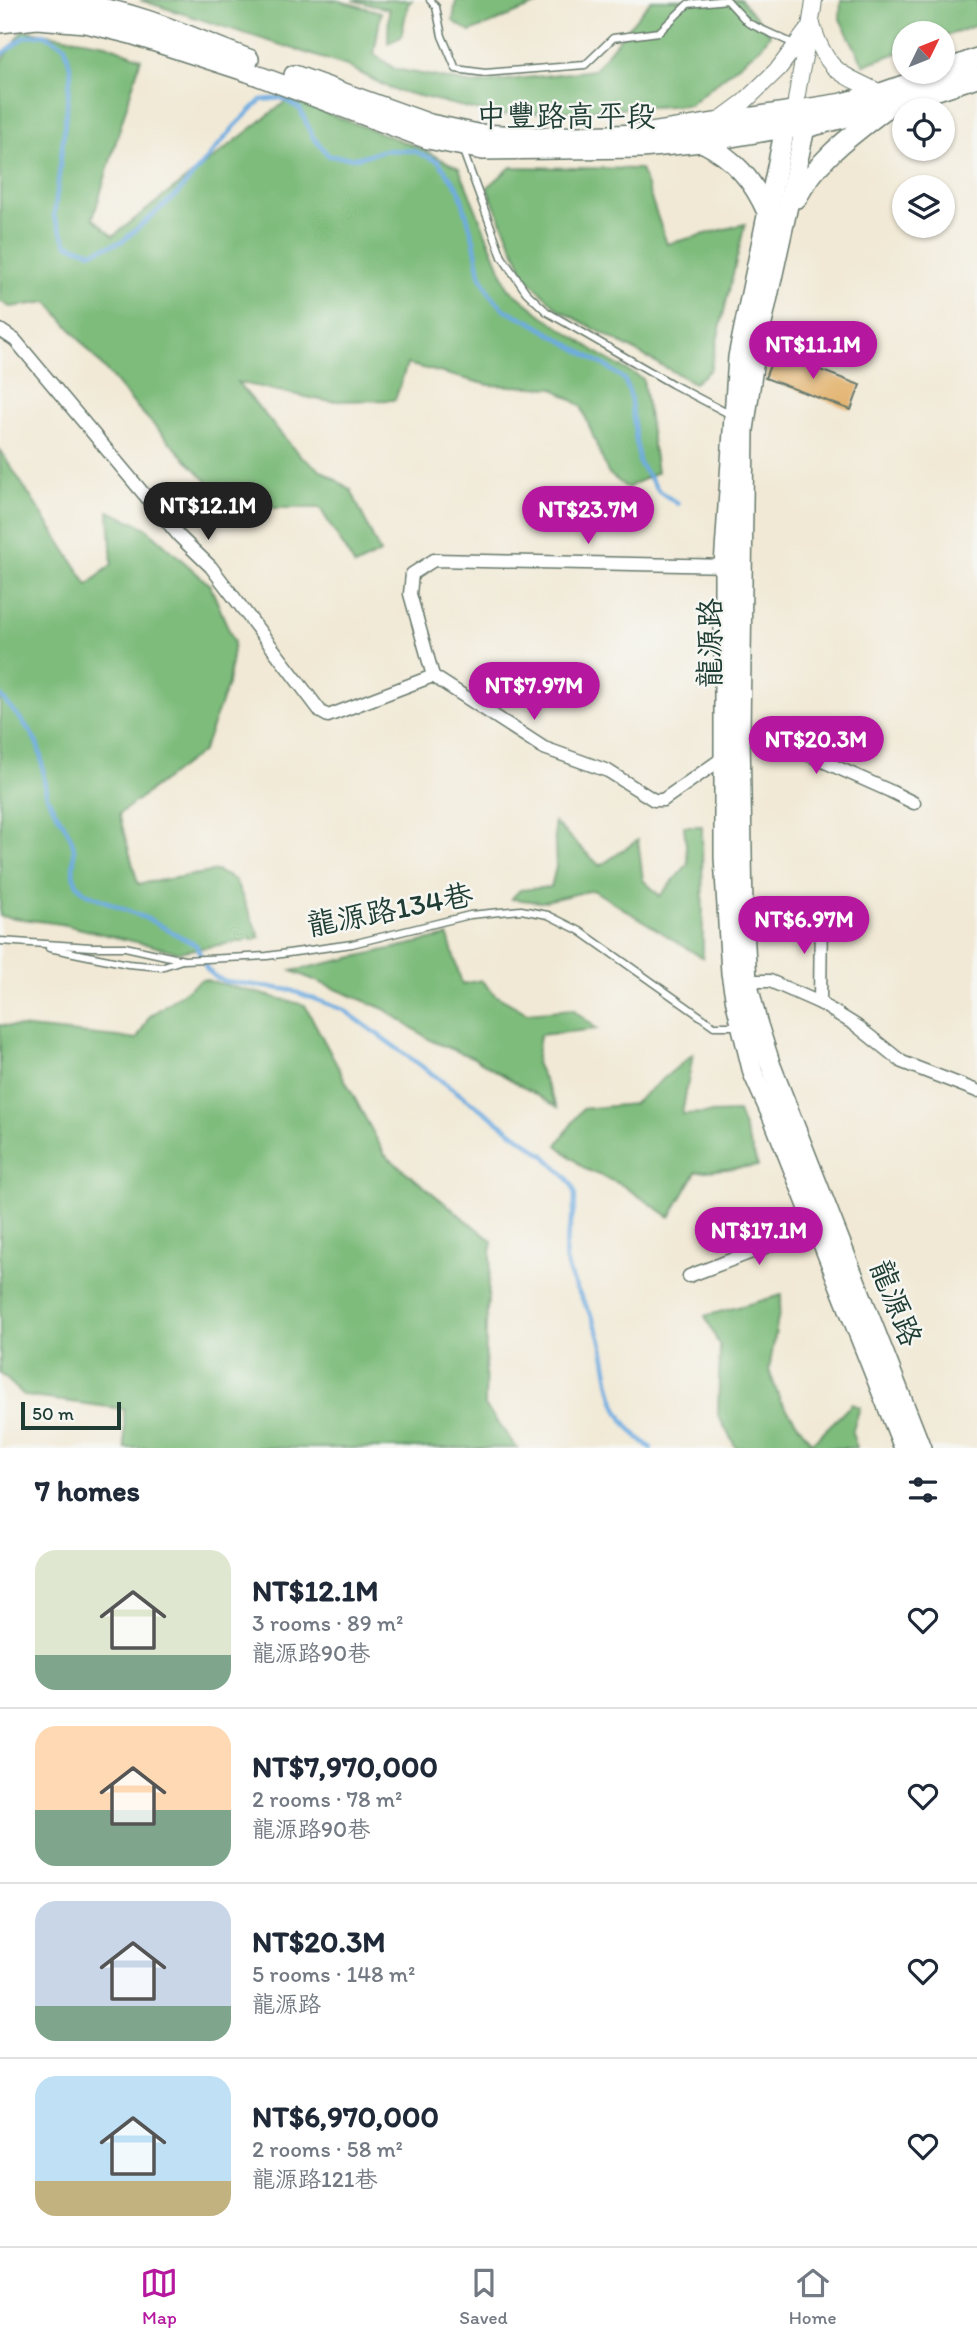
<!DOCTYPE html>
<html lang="en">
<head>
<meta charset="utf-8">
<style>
	body { margin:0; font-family:Itim,"LXGW WenKai TC",sans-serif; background:#f2f2f3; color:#1f2937; height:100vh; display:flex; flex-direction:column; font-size:26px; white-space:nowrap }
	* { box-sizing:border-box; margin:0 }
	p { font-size:23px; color:#747a83 }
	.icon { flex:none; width:38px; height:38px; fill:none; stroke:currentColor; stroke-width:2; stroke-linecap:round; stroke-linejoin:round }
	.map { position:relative; height:1448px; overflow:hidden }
	.panel { display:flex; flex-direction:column; background:#fff; flex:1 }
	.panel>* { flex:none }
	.needle { width:46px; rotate:47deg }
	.controls { position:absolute; left:892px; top:21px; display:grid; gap:14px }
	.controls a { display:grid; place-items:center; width:63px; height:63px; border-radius:50%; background:#fff; box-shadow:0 2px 5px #0004; font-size:35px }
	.scale { position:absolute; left:21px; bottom:18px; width:100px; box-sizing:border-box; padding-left:7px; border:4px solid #1f3d34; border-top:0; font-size:19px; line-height:24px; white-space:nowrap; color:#1f3d34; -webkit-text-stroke:5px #f6f6f2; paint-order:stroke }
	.price { position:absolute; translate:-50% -60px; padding:0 16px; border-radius:24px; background:#b5179e; color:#fff; font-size:23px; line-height:46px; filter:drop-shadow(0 2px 4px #0008) }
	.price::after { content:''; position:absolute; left:50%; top:42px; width:21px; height:16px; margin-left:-10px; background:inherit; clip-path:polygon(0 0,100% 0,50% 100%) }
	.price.on { background:#222; color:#fff }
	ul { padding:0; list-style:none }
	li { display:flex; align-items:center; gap:21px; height:175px; padding:0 35px }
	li+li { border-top:2px solid #e0e1e3 }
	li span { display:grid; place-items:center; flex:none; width:196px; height:140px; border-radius:21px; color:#555 }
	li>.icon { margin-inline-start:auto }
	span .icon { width:84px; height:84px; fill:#fffc; stroke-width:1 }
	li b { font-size:30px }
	h2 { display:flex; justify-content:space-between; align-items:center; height:84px; padding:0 35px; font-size:30px }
	.dock { display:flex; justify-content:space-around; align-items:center; height:98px; border-top:2px solid #e0e1e3; background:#fff; font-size:19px; color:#747a83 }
	.dock a { display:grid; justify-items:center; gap:4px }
	.dock .on { color:#b5179e }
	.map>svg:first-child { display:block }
	.forest { fill:#7ebc7c; stroke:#4e7c58; stroke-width:2 }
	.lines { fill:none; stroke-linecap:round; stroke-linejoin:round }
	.stream { stroke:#6eace0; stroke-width:4.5 }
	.building { fill:#e1ad64 }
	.service-casing { stroke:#68796c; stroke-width:9 }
	.minor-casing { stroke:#68796c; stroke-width:15 }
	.tertiary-casing { stroke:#68796c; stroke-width:18 }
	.primary-casing { stroke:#68796c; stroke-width:22 }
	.service { stroke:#fff; stroke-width:6 }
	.minor { stroke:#fff; stroke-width:12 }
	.tertiary { stroke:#fff; stroke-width:16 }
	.primary { stroke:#fff; stroke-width:19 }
	.labels { text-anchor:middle; stroke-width:5; stroke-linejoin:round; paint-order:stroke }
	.street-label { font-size:30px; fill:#1f3d34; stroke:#f6f6f2 }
</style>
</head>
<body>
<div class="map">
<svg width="977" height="1448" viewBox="0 0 977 1448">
	<rect width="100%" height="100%" fill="#f6f6f2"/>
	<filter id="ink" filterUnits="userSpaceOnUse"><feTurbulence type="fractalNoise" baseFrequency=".0143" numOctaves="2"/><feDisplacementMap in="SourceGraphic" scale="14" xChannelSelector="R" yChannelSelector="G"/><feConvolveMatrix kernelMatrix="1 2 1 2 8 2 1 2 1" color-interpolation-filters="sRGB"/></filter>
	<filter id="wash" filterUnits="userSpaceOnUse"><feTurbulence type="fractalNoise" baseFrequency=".00686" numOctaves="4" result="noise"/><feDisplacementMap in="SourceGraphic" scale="28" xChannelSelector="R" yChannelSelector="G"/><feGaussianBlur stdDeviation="1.57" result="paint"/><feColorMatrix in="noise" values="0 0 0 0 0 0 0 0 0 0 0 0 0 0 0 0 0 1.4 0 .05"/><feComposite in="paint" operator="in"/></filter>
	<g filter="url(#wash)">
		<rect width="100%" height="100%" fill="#f1e9d5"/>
		<g class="forest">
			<path d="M140,0h196l45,12 -7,42 21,15 79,15 120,-14 57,-70h90l29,34 -9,13 -72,58 -193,10 -105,-26 -44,-23z"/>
			<path d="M352,0h60l-4,4 -7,33 -13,6 1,-34z"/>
			<path d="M456,0h92l-78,32 -17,-11z"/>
			<path d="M841,0h136v25l-34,12v-4h-38v17l-41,15 -24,-46z"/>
			<path d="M23,30l83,14 35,14 -48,160 20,18 176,-137 126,47 44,22 49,120 35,28 64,43 36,20 14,93 -30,16 -19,-15 -27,-67 -28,-18 -64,-3 -82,-21 -12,36 -70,1 -88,-19 63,74 51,34 29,63 -25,13 -35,-58h-66l-12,3 -25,-19 -83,-88 -86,-102 -38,5 -10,-6v-237z"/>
			<path d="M511,167l130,2 26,75 78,-20 -35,146 -16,13 -136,-74 -32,-32 -39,-89z"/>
			<path d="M0,450l88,135 24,-21 -3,-53 36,16 65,58 24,57 -6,42 -25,67 -84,63 19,70 79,-13 18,9 25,58 -82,14 -117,-28 -61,-8z"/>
			<path d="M554,822l46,44 38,-26 5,40 17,16 28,-32 -4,-38h18l1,132 -110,-68 -52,12 -30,-3 9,-9 31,-3 5,-20z"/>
			<path d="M448,936l14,48 19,-4 14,15 32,18 46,-4 24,20 -57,6 -4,28 21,44 -83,-49 -42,-17 -48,-32 -92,-38z"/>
			<path d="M202,979l103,26 80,150 107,86 -6,85 -1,80 32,42h-392l-1,-39 -99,-13 -25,-23v-348l137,14 12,-22z"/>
			<path d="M693,1054l-11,60 56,-2 20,54 -62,6 -26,45 -48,-32 -37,-16 -28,-24 25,-36 51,-5z"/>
			<path d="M782,1295l-13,75 11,30 32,43 40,-39 8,3 -8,26 5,15h-121l-18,-33 2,-68 -15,-31z"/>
		</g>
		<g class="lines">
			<g class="stream">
				<path d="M0,56l24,-19 19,-3 22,12 6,25 -17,146 13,27 25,8 31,-11 55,-48 57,-67 26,-26 21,-2 18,11 13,28 16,19 27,2 29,-8 29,1 24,10 21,28 15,52 6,33 10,20 14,15 27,13 76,45 17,12 6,15 9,69 20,28 19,13"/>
				<path d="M0,695c13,17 35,36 40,58 4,14 3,29 7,43 6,16 21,28 26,48 5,21 -9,32 13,49l64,27 46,25 11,24 7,7 10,5 66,9 54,20 200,145c8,9 19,17 26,27 15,19 -9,55 -4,79 5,23 17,37 27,58 24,51 3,89 58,129"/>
			</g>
		</g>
		<g id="blocks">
			<path class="building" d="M775,353l85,32 -9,25 -86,-32z"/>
		</g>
	</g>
	<g filter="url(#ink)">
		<use href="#blocks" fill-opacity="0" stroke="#68796c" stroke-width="2"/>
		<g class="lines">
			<defs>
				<g id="service">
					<path d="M430,0l6,7 6,29 14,33 29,4 100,-8 28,-27 46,-6 29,-28 39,-4 21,23 46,21"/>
					<path d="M463,151l39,106 24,35 21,20 125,72 59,31"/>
					<path d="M0,941l91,6h34l59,13 83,-4 85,-12 118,-29 51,-5 27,5 32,16 134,95h24"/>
					<path d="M49,948l79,16 33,3 21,-7"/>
				</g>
				<g id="minor">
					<path d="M0,330l15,10 164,196 32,31 110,145 7,4 105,-40"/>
					<path d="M734,733l30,3 16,6 110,49 24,12"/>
					<path d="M723,758l-60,42h-9l-46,-29 -64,-23 -111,-72 -23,-82 2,-20 22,-14 296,6"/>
					<path d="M741,981h29l50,22 37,23 45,36 75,29"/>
					<path d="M820,1003l1,-93"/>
					<path d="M689,1276l128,-49"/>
				</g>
				<g id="tertiary">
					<path d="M812,25c15,47 27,48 69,68"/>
					<path d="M795,109c4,-37 15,-72 19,-109"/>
					<path d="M717,122l27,-20 35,-34 33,-44"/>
				</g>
				<g id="primary">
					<path d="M0,8c29,-4 57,-6 86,-2 55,6 112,35 163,53"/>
					<path d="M0,23l37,-4 49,4 45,11 117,38 180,67 55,11 159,-2 60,-6 83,-14h20l84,-22 88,-29"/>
					<path d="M943,71l34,-13"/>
					<path d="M294,75l136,49 48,10 64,3 102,-3 199,-31 38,-10 60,-21"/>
					<path d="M795,109l10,19 -51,232 -10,70 -4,303 3,178 4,70 10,41 14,44 150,382"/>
					<path d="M795,109l-10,19 -47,229 -14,209v291l7,116 5,30 17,70 21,47 130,328"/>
					<path d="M702,142c32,16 51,38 65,70"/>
					<path d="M797,198c20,-38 52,-61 86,-87"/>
				</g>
			</defs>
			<use href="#service" class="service-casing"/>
			<use href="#minor" class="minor-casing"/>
			<use href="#tertiary" class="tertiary-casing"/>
			<use href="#primary" class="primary-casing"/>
			<use href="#service" class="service"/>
			<use href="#minor" class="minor"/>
			<use href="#tertiary" class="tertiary"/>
			<use href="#primary" class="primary"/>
		</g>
	</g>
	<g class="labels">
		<g class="street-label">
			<text x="566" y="126">中豐路高平段</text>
			<text transform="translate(710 643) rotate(-90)" y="10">龍源路</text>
			<text transform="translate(390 910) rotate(-11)" y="10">龍源路134巷</text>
			<text transform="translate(896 1303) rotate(68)" y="10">龍源路</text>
		</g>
	</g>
</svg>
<div class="controls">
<a><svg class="needle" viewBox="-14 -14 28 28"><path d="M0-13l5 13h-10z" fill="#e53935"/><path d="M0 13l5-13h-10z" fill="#747a83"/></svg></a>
<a><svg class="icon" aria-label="locate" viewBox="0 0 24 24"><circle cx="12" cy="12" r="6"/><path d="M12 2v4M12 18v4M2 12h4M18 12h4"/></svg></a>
<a><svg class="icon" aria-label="layers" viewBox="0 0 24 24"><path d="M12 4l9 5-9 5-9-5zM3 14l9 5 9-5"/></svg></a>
</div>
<div class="scale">50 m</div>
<b class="price" style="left:813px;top:381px">NT$11.1M</b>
<b class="price on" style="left:208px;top:542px">NT$12.1M</b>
<b class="price" style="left:588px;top:546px">NT$23.7M</b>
<b class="price" style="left:534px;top:722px">NT$7.97M</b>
<b class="price" style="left:816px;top:776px">NT$20.3M</b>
<b class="price" style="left:804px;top:956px">NT$6.97M</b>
<b class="price" style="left:759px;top:1267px">NT$17.1M</b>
</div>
<section class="panel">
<h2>7 homes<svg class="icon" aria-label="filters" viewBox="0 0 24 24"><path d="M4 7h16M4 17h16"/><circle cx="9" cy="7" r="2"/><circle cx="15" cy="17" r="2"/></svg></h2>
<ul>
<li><span style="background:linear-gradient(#dfe7d0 75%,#7fa58c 0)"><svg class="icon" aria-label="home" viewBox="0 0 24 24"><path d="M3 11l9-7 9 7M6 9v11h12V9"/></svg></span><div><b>NT$12.1M</b><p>3 rooms · 89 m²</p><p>龍源路90巷</p></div><svg class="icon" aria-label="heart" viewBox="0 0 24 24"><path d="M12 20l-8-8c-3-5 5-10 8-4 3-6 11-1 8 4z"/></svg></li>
<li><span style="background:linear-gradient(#ffd9b3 60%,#7fa58c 0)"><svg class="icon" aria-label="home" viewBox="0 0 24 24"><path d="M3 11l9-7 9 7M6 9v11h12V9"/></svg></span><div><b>NT$7,970,000</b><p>2 rooms · 78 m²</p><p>龍源路90巷</p></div><svg class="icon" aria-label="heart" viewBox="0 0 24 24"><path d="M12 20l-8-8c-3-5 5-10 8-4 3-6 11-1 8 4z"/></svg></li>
<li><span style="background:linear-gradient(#c9d6e8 75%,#7fa58c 0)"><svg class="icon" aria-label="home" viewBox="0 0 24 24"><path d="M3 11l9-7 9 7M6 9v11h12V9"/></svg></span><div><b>NT$20.3M</b><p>5 rooms · 148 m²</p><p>龍源路</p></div><svg class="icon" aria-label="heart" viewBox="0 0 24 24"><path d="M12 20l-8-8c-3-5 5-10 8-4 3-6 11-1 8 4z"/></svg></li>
<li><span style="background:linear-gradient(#bfe0f5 75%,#c2b280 0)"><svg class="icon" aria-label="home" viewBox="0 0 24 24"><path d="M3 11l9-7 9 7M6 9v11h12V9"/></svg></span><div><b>NT$6,970,000</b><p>2 rooms · 58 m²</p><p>龍源路121巷</p></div><svg class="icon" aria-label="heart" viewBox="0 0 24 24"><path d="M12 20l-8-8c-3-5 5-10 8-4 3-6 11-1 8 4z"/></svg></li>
</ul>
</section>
<nav class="dock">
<a class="on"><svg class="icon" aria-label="map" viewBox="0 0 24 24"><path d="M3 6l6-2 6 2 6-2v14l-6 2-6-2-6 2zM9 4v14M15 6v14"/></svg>Map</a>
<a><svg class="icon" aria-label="saved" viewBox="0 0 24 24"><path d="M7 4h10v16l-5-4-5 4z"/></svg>Saved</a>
<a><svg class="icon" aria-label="home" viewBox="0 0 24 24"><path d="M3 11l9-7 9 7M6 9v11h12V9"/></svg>Home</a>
</nav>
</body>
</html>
